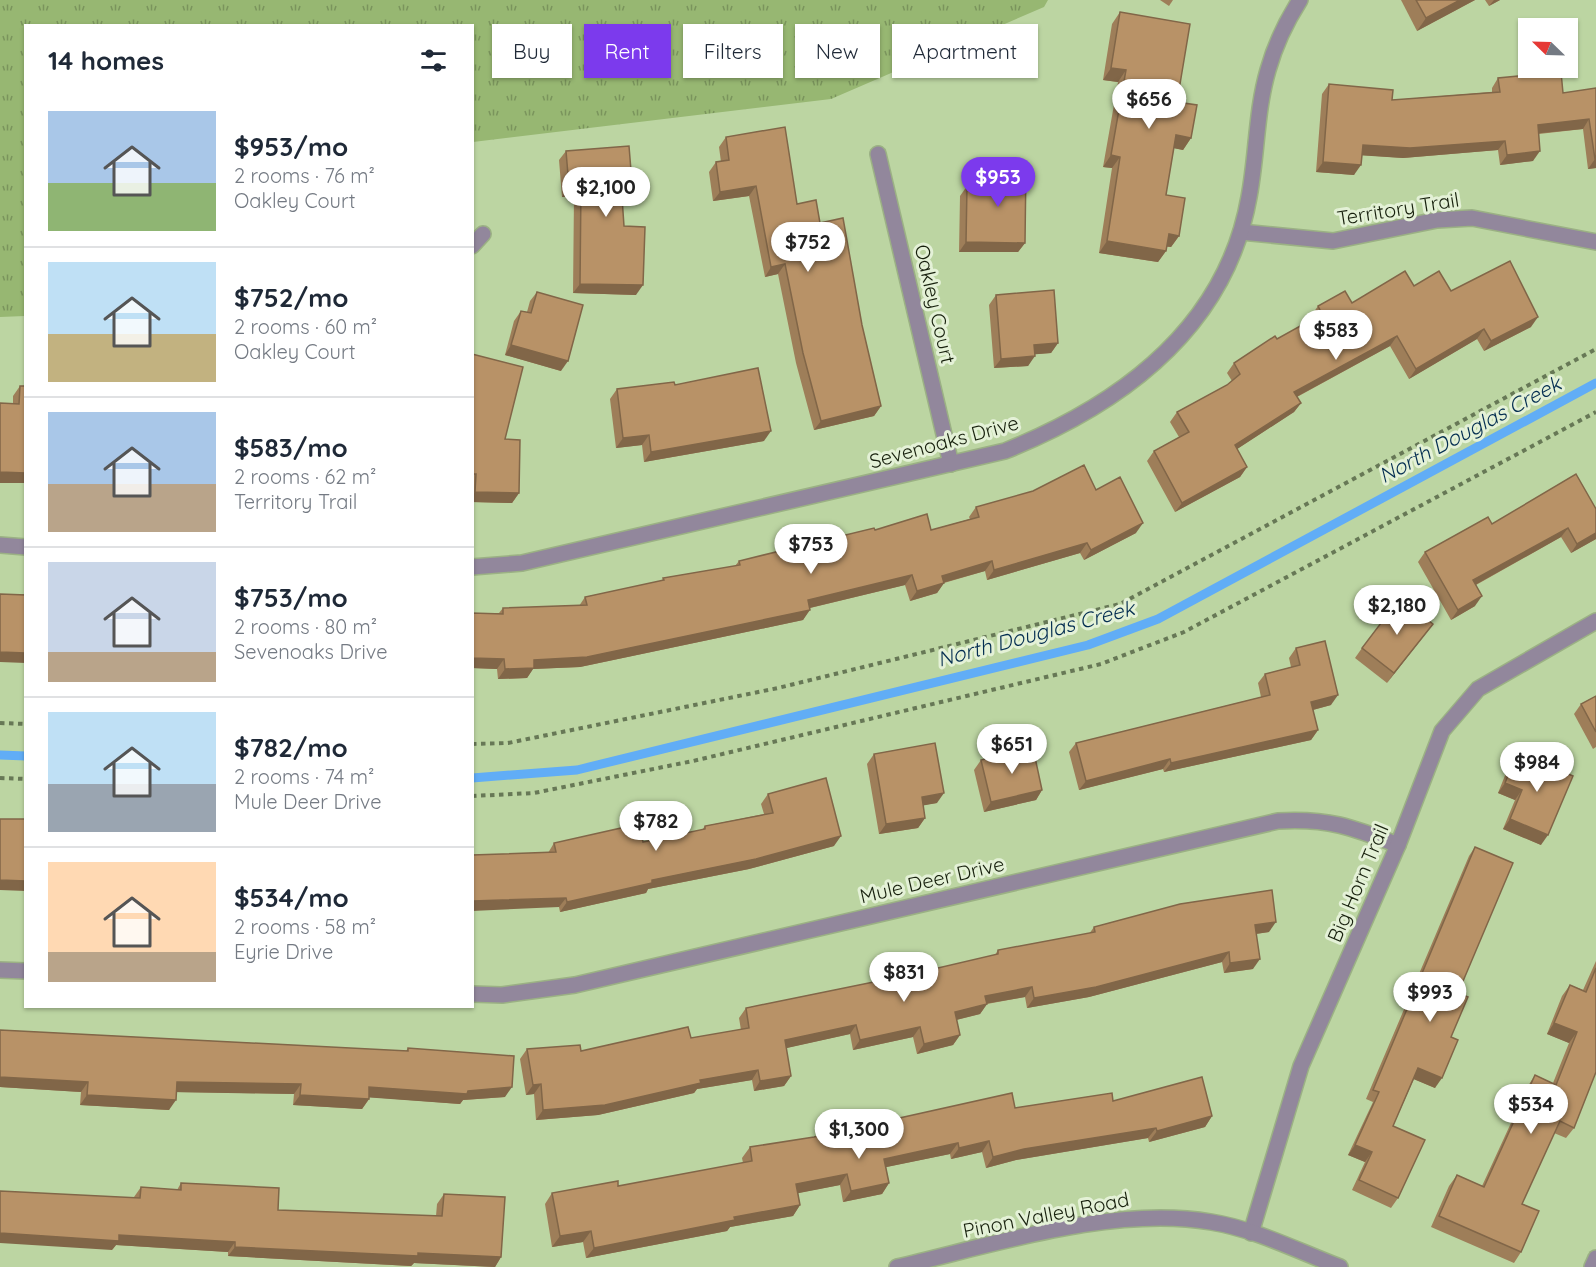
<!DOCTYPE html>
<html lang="en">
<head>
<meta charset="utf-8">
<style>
	body { margin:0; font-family:Quicksand,sans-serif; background:#f6f6f7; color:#1f2937; height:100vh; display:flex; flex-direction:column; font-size:22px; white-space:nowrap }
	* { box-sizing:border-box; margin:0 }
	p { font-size:20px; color:#747a83 }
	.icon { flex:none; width:33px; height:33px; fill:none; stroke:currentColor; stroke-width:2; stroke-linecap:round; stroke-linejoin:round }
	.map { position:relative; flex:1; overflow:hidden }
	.sheet { position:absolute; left:24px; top:24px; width:450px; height:984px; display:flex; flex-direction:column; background:#fff; border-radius:0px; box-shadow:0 2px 4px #0004 }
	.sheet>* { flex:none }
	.hud { position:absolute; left:492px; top:24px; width:570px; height:54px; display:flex; gap:12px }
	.needle { width:39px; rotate:293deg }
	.controls { position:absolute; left:1518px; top:18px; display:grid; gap:12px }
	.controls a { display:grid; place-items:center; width:60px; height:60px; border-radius:0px; background:#fff; box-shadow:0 2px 4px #0004; font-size:30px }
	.price { position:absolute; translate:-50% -51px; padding:0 14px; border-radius:21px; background:#fff; color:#222; font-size:20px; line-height:39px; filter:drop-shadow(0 2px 3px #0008) }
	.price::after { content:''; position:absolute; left:50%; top:36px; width:18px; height:14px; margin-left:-9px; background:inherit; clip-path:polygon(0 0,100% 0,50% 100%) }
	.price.on { background:#7c3aed; color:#fff }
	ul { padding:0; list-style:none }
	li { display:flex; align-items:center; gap:18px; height:150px; padding:0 24px }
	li+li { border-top:2px solid #e0e1e3 }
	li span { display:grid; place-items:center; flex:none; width:168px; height:120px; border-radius:0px; color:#555 }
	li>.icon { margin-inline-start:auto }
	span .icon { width:72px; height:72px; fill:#fffc; stroke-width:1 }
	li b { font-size:26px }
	h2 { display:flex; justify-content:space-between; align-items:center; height:72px; padding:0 24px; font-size:26px }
	.pill { padding:0 21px; border-radius:0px; background:#fff; box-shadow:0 2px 4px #0004; font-size:21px; line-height:54px }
	.pill.on { background:#7c3aed; color:#fff }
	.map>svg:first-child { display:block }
	.grass { fill:url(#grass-tufts) }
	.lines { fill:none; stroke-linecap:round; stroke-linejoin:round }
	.stream { stroke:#61adf6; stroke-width:9 }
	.minor-casing { stroke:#9bb184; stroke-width:18 }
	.path { stroke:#677856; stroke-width:4; stroke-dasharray:4.5 4.5; stroke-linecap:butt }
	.minor { stroke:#92879c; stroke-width:15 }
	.wall { fill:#9e7e59 }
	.shaded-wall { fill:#816648 }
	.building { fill:#b89267; stroke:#816648; stroke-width:1.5 }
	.labels { text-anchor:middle; stroke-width:6; stroke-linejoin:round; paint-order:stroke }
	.street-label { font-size:20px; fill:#17200d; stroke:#e4f1d7 }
	.water-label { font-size:21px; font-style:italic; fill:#032d50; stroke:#e4f1d7 }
</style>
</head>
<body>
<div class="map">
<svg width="1596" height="1267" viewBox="0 0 1596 1267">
	<defs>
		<pattern id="grass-tufts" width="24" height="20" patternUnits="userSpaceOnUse" patternTransform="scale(1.5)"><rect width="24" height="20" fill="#97b772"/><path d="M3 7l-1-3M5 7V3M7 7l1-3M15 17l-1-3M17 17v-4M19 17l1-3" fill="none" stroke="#7a945c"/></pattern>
	</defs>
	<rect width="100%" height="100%" fill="#bcd5a2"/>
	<path class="grass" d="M0,0h1048l-4,7 -213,92 -358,43 -1,-116h-446l-1,290 -25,1z"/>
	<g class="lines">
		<g class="stream">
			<path d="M0,755l26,1"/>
			<path d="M472,778l105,-8 511,-125 70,-26 438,-236"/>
		</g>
		<defs>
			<g id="minor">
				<path d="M878,154l73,310"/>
				<path d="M1241,232l92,9 104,-21 35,-2 124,24"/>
				<path d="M472,246l11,-12"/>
				<path d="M0,545l26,2"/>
				<path d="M472,567l50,-4 483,-112c117,-47 221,-123 244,-254 8,-42 7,-86 19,-127 7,-25 18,-48 32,-70"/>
				<path d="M0,970l26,1"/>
				<path d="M472,994l30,1 73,-10 703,-164c50,-3 74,6 120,24"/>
				<path d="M1251,1233l50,-167 97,-221 44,-114 36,-42 118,-68"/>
				<path d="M897,1267c96,-22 216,-62 314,-45 44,7 87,29 129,45"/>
				<path d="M1592,1267l4,-9"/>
			</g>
		</defs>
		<use href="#minor" class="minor-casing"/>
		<g class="path">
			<path d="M0,723l26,1"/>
			<path d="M472,744l36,-1 270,-55 342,-84 476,-255"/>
			<path d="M0,778l26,1"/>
			<path d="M472,796l62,-3 159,-32 408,-97 83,-32 412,-220"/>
		</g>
		<use href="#minor" class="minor"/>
	</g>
	<g class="wall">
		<path d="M1160,0h13l-4,6z"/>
		<path d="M1401,0h74l-58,31z"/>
		<path d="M1485,0h15l-11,6z"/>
		<path d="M1120,12l57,90 14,36 -8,12 -9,-2 -8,47 13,41 -8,11h-4l-1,4 -8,11 -59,-9 13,-85 -9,-1 15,-85 -15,-2 9,-56z"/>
		<path d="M1498,78l65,15 33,-5v80l-8,1 -5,-40 -44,5 -6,27 -33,4 -2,-15 -95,8 -41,-3 -8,20 -38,-3 6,-78 7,-10 63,16 100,-8v-4z"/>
		<path d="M726,137l71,67 23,19 42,102 19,81 -7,10 -60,14 -18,-67 -18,-89 -13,3 -16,-81 -36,5 -4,-29 7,-10h5l-2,-15z"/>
		<path d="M566,151l59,41 -4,1 3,33 12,69 -63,-2 1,-97 -12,1 -3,-37z"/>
		<path d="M997,164l28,79 -7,9h-59l1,-56 7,-10h23l1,-12z"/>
		<path d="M1414,286l37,5 80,36 -47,24 -7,-12 -68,40 -19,-33 -93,51 4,6 -7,9 -57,37 10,18 -7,10 -65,35 -28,-51 7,-10 25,-14 -9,-15 7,-10 50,-27 5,-4 -5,-8 7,-10 79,-44 -2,-3 7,-10 34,-3z"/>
		<path d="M537,292l24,79 -56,-16 9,-34 7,-10 6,1 3,-11z"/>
		<path d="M996,295l62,48 -7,10 -16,1 -7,12 -34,2 -5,-63z"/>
		<path d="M472,354l33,85 14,54 -7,10 -40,-1z"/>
		<path d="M675,385l89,56 -120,21 -2,-17 -26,3 -6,-49 7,-10z"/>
		<path d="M20,386h6v97h-26l13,-79v-8z"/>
		<path d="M1096,490l40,43 -52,27 -4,-7 -93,27 -2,-9 -41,12 -7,10 -27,8 -5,-16 -95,23 -7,12 -223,47 -47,2 -6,9 -29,1 -1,-10 -25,-1v-55h27l4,-5 76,-2 6,-9 77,-16 1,-3 72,-12 4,-5 136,-31h56l39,-11 -1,-2 7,-10z"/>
		<path d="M1596,509v30l-25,14 -10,-16 -85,48 -1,21 -24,14 -33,-58 7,-10 67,-28z"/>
		<path d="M1433,624l-46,59 -32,-25 7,-10z"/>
		<path d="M1296,648l35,57 -18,5 5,20 -7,10 -147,32 -1,-3 -84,21 -10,-38 7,-9 185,-46 -3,-14 7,-9 26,-7 -2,-9z"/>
		<path d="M1596,696v51l-3,2 -19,-35 7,-10z"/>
		<path d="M1517,753l24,92 -38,-16 12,-29 -17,-7 12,-30z"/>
		<path d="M874,754l63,49 -14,2 2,13 -7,10 -39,6 -12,-70z"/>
		<path d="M981,760l61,30 -6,10 -52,12 -10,-42z"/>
		<path d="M768,794l66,52 -85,23 -101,20 -2,4 -86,19 -12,-59 6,-10 89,-1 59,-12 3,-4 59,-12 -3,-10z"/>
		<path d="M1475,847l-17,146 -7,44 -16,51 -21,-9 -21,47 5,72 -7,10 -39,-18 13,-28 -17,-7 25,-53 -7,-3 103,-243z"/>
		<path d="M1094,927l175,5 -13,2 -3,35 -29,4 -2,-11 -133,35 -62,11 -2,-11 -38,7 -7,10 -24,6 4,15 -7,10 -36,9 -4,-17 -60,13 -3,-16 -64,14 5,28 -7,10 -30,5 -2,-11 -55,9 -3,4 -96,22 -62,5 -2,-26 -8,1 -6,-36 7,-10 54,2 110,-13 50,-8 -2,-12 7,-10 162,-33 87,-20 3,-5 91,-16z"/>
		<path d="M1596,961v111l-22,56 -8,10 -12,-5 -32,71 -1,48 -7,11 -83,-36 18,-41 8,-11 25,11 46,-100 7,-11 18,8 16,-40 -22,-9 15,-38 8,-11 13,5z"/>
		<path d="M0,1030l406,21 2,-3 97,49 -42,3 -3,4 -91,-7v2l-7,10 -69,-4 1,-11 -117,-2 -8,18 -89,-5 1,-13 -81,-5z"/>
		<path d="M1113,1101l99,15 -7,11 -56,15 -1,-4 -132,22 -30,8 -4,-16 -31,7 -1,-5 -64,13 3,16 -7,11 -39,8 -3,-17 -42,8 2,12 -7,11 -63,11 -3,4 -141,27 -3,-16 -31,5 -7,-43 7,-11 66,-7 125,-23 -1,-5 8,-11 265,-39z"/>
		<path d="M181,1183l97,27 158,6 1,-12 7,-10 57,63 -6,10 -81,-4 -3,3 -183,-10v-4l-112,-7 -4,5 22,-53 7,-10 36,3z"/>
	</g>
	<g class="shaded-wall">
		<path d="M1460,0h15l-58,31 9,-13z"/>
		<path d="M1494,0h6l-11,6z"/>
		<path d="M1111,68l15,2 -8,12 -15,-2z"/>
		<path d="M1589,119l-6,10 -52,5 7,-9z"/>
		<path d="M1176,135l15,3 -8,12 -15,-3z"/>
		<path d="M1505,141l-7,9 -95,8 -47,-3 7,-10z"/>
		<path d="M1540,151l-7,10 -33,4 7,-10z"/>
		<path d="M1111,155l9,2 -8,11 -9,-1z"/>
		<path d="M1595,159h1v9l-8,1z"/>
		<path d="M1323,162l38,3 -7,10 -38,-3z"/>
		<path d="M621,183h11l-7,9 -11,1z"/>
		<path d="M581,186l-7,10 -12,1 7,-10z"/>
		<path d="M756,186l-7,10 -36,5 7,-9z"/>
		<path d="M1169,234l10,2 -8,11 -10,-2z"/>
		<path d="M1107,241l59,10 -8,11 -59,-9z"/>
		<path d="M966,242l59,1 -7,9h-59z"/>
		<path d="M785,264l-7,10 -13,3 6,-10z"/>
		<path d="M580,284l63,1 -7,10 -63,-2z"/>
		<path d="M1538,317l-7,10 -47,24 7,-10z"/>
		<path d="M1484,329l-7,10 -68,40 7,-10z"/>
		<path d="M1397,336l-7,10 -103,56 7,-10z"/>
		<path d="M1058,343l-7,10 -24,2 7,-10z"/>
		<path d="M511,345l57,16 -7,10 -56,-16z"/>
		<path d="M1035,356l-7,10 -34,2 7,-9z"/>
		<path d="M1301,403l-7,9 -66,43 7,-10z"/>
		<path d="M881,406l-7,10 -60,14 7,-9z"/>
		<path d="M771,431l-7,10 -120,21 7,-10z"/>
		<path d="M649,435l-7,10 -26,3 7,-10z"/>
		<path d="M1247,467l-7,10 -65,35 7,-9z"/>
		<path d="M0,472l26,1v10h-26z"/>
		<path d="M475,492l44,1 -7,10 -40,-1v-6z"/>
		<path d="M1143,523l-7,10 -52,27 7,-10z"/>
		<path d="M1568,528l-7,9 -95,53 7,-10z"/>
		<path d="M1596,533v6l-25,14 6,-9z"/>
		<path d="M1087,543l-7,10 -93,27 7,-10z"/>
		<path d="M992,561l-7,10 -50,14 7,-9z"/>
		<path d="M912,575l-7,10 -104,25 7,-10z"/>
		<path d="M944,583l-7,10 -27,8 7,-10z"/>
		<path d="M1482,596l-7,10 -24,14 7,-10z"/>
		<path d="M810,610l-7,10 -223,47 -47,2 -6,9 -29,1 7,-10 29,-9z"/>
		<path d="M1433,624l-7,9 -39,50 7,-10z"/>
		<path d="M0,652l26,1v10l-26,-1z"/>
		<path d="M472,658l32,1 -7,10 -25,-1z"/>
		<path d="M1338,695l-7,10 -26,7 6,-10z"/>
		<path d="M1318,730l-7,10 -147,32 7,-9z"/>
		<path d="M1170,759l-7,10 -84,21 7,-9z"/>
		<path d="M1505,783l17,7 -7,10 -17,-7z"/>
		<path d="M1042,790l-6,10 -52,12 7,-10z"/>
		<path d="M944,793l-7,10 -22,4 7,-10z"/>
		<path d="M925,818l-7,10 -39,6 7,-10z"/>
		<path d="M1510,819l38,16 -7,10 -38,-16z"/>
		<path d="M841,836l-7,10 -85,23 -101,20 -2,4 -86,19 7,-10 85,-22z"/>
		<path d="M0,880l26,1v10l-26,-1z"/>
		<path d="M566,898l-7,9 -87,4v-10z"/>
		<path d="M1276,922l-7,10 -21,3 7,-10z"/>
		<path d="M1229,952l-7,10 -133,35 -62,11 7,-10z"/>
		<path d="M1260,959l-7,10 -29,4 6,-10z"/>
		<path d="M1032,987l-7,10 -47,8 7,-9z"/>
		<path d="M987,1004l-7,10 -32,8 7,-10z"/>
		<path d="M1554,1023l23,9 -8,11 -22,-9z"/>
		<path d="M856,1025l-6,9 -72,16 7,-10z"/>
		<path d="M920,1027l-7,10 -60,13 7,-10z"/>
		<path d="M960,1035l-7,10 -36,9 7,-10z"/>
		<path d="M1418,1068l24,10 -7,10 -24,-10z"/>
		<path d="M758,1070l-6,10 -55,9 -3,4 -96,22 -62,5 7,-10 157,-30z"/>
		<path d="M791,1076l-7,10 -30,5 6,-10z"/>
		<path d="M0,1077l88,5 -7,10 -81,-5z"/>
		<path d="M177,1082l124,2 -7,10 -124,-2z"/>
		<path d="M541,1084l-7,10 -8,1 7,-10z"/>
		<path d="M369,1087l99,4 44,-4 -7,10 -42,3 -3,4 -97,-7z"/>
		<path d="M87,1095l89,5 -7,10 -89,-5z"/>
		<path d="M300,1095l69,4 -7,10 -69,-4z"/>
		<path d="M1212,1116l-7,11 -56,15 8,-11z"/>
		<path d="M1156,1128l-8,10 -132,22 -30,8 7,-11 31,-8z"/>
		<path d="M989,1141l-7,11 -31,7 8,-11z"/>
		<path d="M958,1143l-8,11 -73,15 7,-10z"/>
		<path d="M1355,1145l17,7 -7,10 -17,-7z"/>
		<path d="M847,1174l-7,11 -51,10 7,-11z"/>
		<path d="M889,1183l-7,11 -39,8 8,-11z"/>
		<path d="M800,1205l-7,11 -63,11 -3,4 -141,27 8,-10 140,-31z"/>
		<path d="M591,1231l-8,11 -31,5 8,-11z"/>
		<path d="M0,1233l119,2 116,7 -7,10 -112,-7 -4,5 -112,-7z"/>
		<path d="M235,1247l183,6 83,4 -6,10 -81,-4 -3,3 -183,-10z"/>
	</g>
	<g class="building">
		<path d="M1416,0h44l-34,18z"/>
		<path d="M1120,12l70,12 -13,78 20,3 -6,33 -15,-3 -10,60 19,3 -6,38 -10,-2 -3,17 -59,-10 13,-84 -9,-2 15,-85 -15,-2z"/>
		<path d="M1561,72l2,21 33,-5v71h-1l-6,-40 -51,6 2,26 -33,4 -2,-14 -95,7 -47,-3 -2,20 -38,-3 6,-78 64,6 -1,10 108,-8 -2,-14z"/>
		<path d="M785,127l12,77 19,-4 4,23 23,-5 19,107 19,81 -60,15 -18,-68 -18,-89 -14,3 -15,-81 -36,6 -4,-30 13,-2 -3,-23z"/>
		<path d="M629,146l3,37h-11l3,43 21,1 -2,58 -63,-1 1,-98 -12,1 -3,-36z"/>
		<path d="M997,164h29l-1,79 -59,-1 1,-56h30z"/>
		<path d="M1510,261l28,56 -47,24 -7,-12 -68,40 -19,-33 -103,56 7,11 -66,42 12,22 -65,36 -28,-52 35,-19 -12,-20 50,-27 13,-11 -6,-11 41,-27 2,3 45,-25 -4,-8 27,-15 7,12 53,-32 9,15 25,-15 12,20z"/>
		<path d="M1054,290l4,53 -24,2 1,11 -34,3 -5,-64z"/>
		<path d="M537,292l46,13 -15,56 -57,-16 10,-34 10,2z"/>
		<path d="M472,354l51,13 -18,72 15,1 -1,53 -44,-1 1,-18h-4z"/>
		<path d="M758,368l13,63 -120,21 -2,-17 -26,3 -6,-49 57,-7 1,3z"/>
		<path d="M20,386h6v87l-26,-1v-69l19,1z"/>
		<path d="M1084,465l12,25 24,-13 23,46 -52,27 -4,-7 -93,27 -2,-9 -50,15 2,7 -27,8 -5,-16 -104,25 2,10 -223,47 -53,3v8l-29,1 -1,-10 -32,-1v-45l31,1v-6l84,-3 -2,-8 79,-17 -1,-2 77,-13 -1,-4 135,-33 1,2 52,-16 4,16 48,-13 -3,-10 57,-16z"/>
		<path d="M1576,474l20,35v24l-19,11 -9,-16 -95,52 9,16 -24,14 -33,-58 63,-35 4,7z"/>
		<path d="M0,594l26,1v58l-26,-1z"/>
		<path d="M1400,598l33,26 -39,49 -32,-25z"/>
		<path d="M1325,641l13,54 -27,7 7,28 -147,33 -1,-4 -84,22 -10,-38 194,-48 -5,-21 35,-9 -4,-17z"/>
		<path d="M1596,696v36l-15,-28z"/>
		<path d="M935,743l9,50 -22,4 3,21 -39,6 -12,-70z"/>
		<path d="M1033,748l9,42 -51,12 -10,-42z"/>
		<path d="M1517,753l56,23 -25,59 -38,-16 12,-29 -17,-7z"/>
		<path d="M826,778l15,58 -85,23 -104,21v3l-85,19 -1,-4 -94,3v-46l84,-3 -2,-9 85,-19 4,18 62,-13v-3l68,-13 -5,-19z"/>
		<path d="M0,819h26v62l-26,-1z"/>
		<path d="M1475,847l38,16 -55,130 10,4 -17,40 7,3 -16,38 -24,-10 -25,58 32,14 -27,58 -39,-18 13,-28 -17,-7 24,-53 -6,-2z"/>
		<path d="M1272,890l4,32 -21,3 5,34 -30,4 -1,-11 -133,35 -62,11 -2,-11 -47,9 2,8 -32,8 5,23 -36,9 -4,-17 -60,13 -4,-15 -71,15 6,36 -31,5 -2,-11 -58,10 1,3 -96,22 -62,5 -2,-26 -8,1 -6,-36 53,-4 1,6 107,-24 3,11 58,-10 -3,-20 162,-33 90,-21v-4l97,-18 -1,-5 86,-23z"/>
		<path d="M1596,968v104l-22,56 -14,-7 -38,83 17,7 -18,41 -82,-36 18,-41 27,12 51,-112 21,10 21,-53 -23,-9 16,-38 16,7z"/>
		<path d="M0,1030l408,21v-3l106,8 -2,31 -44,4 -1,3 -98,-7v12l-69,-4 1,-11 -124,-2 -1,18 -89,-5 1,-13 -88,-5z"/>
		<path d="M1202,1077l10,39 -55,15 -1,-3 -132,21 -31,8 -4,-16 -30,7 -1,-5 -74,16 5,24 -38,8 -4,-17 -51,10 4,21 -66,12 1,3 -141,28 -3,-17 -31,5 -8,-43 66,-12v5l134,-25 -2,-14 64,-10 198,-44 3,15 97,-15 1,8z"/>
		<path d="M181,1183l98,5 -1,22 164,6 2,-22 61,3 -4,60 -83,-4v3l-183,-9v-5l-116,-7v6l-119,-8v-42l140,7 1,-11 40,3z"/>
	</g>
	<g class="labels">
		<g class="street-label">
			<text transform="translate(1398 209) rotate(-9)" y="7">Territory Trail</text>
			<text transform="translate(935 304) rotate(77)" y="7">Oakley Court</text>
			<text transform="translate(944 442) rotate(-15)" y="7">Sevenoaks Drive</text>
			<text transform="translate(932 880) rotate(-13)" y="7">Mule Deer Drive</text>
			<text transform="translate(1358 883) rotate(-67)" y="7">Big Horn Trail</text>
			<text transform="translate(1046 1215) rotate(-11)" y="7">Pinon Valley Road</text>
		</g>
		<g class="water-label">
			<text transform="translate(1470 430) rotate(-28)" y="7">North Douglas Creek</text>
			<text transform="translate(1036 634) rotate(-15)" y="7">North Douglas Creek</text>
		</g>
	</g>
</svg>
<div class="controls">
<a><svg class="needle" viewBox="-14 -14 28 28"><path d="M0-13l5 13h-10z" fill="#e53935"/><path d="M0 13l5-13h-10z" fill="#747a83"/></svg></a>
</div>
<b class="price" style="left:1149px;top:130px">$656</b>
<b class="price on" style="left:998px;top:208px">$953</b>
<b class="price" style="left:606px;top:218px">$2,100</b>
<b class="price" style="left:808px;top:273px">$752</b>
<b class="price" style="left:1336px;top:361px">$583</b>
<b class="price" style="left:811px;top:575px">$753</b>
<b class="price" style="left:1397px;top:636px">$2,180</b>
<b class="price" style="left:1012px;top:775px">$651</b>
<b class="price" style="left:1537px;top:793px">$984</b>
<b class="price" style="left:656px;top:852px">$782</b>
<b class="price" style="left:904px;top:1003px">$831</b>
<b class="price" style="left:1430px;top:1023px">$993</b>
<b class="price" style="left:1531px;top:1135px">$534</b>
<b class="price" style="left:859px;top:1160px">$1,300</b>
<div class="hud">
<a class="pill">Buy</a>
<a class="pill on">Rent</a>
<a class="pill">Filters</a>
<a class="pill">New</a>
<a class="pill">Apartment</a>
</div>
<section class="sheet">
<h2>14 homes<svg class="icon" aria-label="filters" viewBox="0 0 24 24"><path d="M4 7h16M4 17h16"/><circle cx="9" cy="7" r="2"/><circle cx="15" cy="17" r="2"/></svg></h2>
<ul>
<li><span style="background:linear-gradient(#a9c7e8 60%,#8fb573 0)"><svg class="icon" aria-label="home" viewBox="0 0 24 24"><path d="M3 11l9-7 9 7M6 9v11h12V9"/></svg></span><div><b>$953/mo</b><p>2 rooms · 76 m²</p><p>Oakley Court</p></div></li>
<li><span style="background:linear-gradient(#bfe0f5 60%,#c2b280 0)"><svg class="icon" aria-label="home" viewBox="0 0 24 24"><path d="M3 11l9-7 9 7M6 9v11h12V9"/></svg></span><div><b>$752/mo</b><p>2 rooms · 60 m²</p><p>Oakley Court</p></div></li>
<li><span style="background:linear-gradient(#a9c7e8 60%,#b9a48a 0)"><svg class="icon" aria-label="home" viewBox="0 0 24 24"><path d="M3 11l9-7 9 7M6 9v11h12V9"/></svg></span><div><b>$583/mo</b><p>2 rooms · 62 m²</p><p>Territory Trail</p></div></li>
<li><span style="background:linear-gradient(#c9d6e8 75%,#b9a48a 0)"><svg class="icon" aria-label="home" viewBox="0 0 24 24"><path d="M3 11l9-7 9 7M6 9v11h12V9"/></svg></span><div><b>$753/mo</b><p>2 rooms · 80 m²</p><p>Sevenoaks Drive</p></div></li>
<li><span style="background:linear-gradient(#bfe0f5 60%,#9aa5b1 0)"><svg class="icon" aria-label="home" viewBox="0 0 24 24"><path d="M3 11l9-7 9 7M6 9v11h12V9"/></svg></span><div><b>$782/mo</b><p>2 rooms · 74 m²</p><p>Mule Deer Drive</p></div></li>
<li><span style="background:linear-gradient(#ffd9b3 75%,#b9a48a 0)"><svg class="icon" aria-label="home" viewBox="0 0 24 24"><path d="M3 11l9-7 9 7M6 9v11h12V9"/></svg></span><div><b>$534/mo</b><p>2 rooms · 58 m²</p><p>Eyrie Drive</p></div></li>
</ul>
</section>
</div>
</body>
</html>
